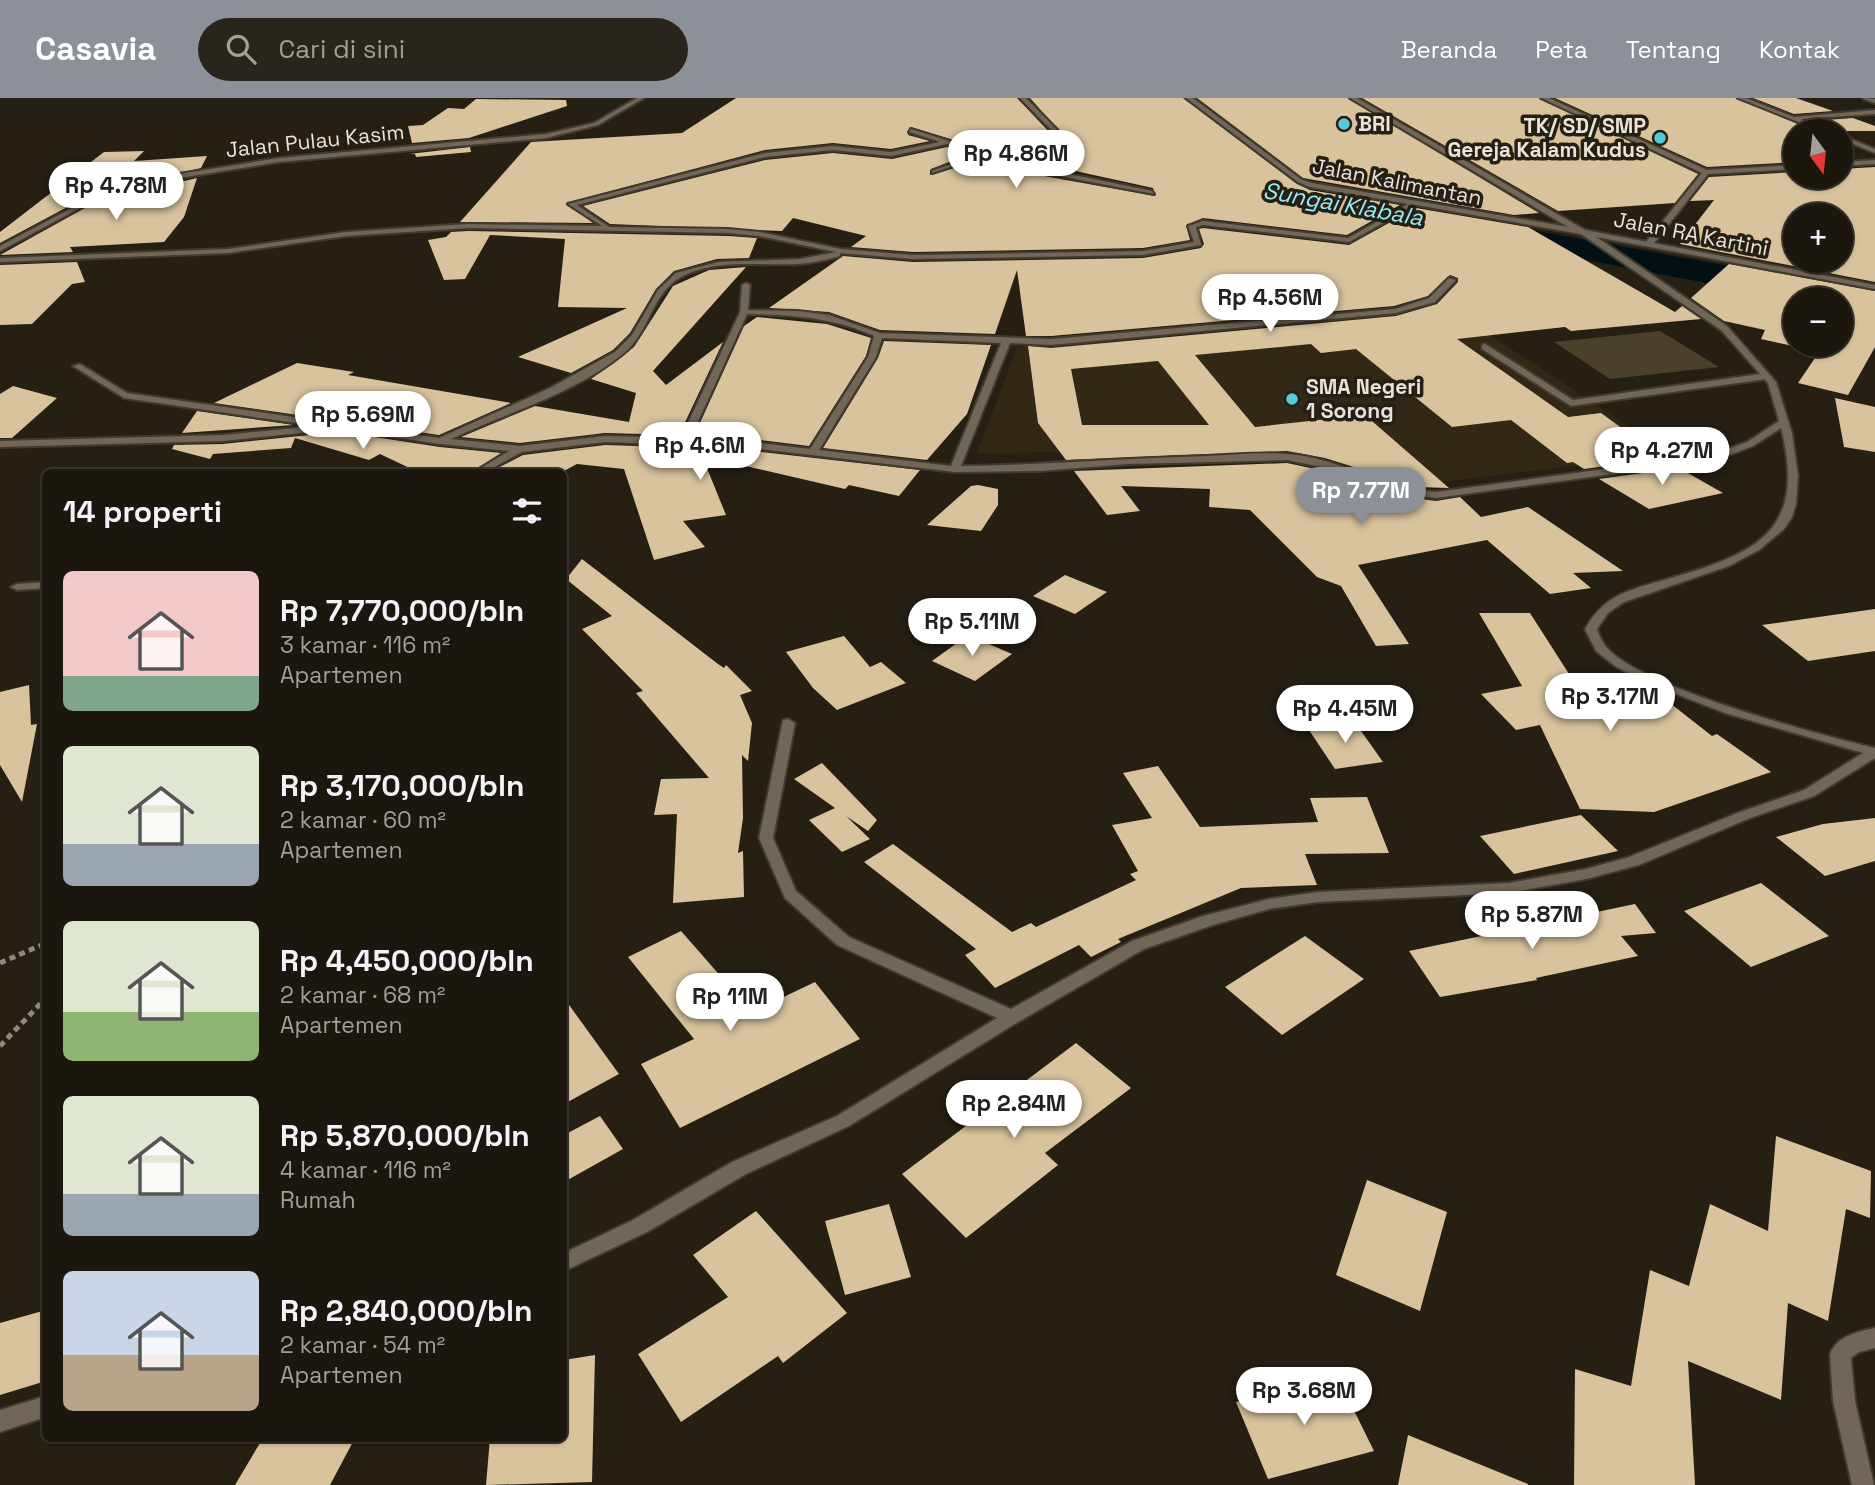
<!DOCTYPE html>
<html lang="id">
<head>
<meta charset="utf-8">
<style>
	body { margin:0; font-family:"Space Grotesk",sans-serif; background:#29241c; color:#f1f3f6; height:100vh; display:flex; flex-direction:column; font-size:26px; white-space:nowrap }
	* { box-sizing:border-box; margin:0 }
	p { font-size:23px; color:#a09f9e }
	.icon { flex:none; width:38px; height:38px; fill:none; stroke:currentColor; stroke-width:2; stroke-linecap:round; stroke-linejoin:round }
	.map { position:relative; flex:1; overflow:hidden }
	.panel { position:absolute; left:42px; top:371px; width:525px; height:973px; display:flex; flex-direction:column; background:#1c170e; border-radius:10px; box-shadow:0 2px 5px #0004,0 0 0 2px #3a362e }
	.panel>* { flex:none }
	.needle { width:46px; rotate:165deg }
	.controls { position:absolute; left:1783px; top:21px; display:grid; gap:14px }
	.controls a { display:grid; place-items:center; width:70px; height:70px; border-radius:50%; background:#1c170e; box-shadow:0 2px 5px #0004,0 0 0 2px #3a362e; font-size:35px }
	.price { position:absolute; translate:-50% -60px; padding:0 16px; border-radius:24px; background:#fff; color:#222; font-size:23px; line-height:46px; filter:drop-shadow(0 2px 4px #0008) }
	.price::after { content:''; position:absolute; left:50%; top:42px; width:21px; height:16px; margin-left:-10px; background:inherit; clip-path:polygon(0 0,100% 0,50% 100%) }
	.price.current { background:#8c9099; color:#fff }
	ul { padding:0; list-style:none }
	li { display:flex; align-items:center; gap:21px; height:175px; padding:0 21px }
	li span { display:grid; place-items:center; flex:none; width:196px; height:140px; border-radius:10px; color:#555 }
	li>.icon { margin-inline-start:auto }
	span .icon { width:84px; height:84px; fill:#fffc; stroke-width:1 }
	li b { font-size:30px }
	h2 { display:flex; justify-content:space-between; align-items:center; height:84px; padding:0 21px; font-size:30px }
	header { display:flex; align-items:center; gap:42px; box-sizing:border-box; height:98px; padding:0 35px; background:#8c9099; color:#fff }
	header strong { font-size:33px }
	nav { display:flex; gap:38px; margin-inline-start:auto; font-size:24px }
	.search { width:490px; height:63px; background:#29241c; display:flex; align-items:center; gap:18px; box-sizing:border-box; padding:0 24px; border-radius:38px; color:#a09f9e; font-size:26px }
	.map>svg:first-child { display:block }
	.built { fill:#322816 }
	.green { fill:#4b402c }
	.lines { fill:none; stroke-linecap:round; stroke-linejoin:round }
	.river { fill:#001014; fill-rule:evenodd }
	.building { fill:#d8c39d; fill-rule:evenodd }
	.service-casing { stroke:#413a2f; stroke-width:4 }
	.minor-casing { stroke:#413a2f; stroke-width:4 }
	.tertiary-casing { stroke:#413a2f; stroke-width:4 }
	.path { stroke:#8f897f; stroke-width:5; stroke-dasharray:6 4.5; stroke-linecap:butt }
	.service { fill:#706758; fill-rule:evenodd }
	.minor { fill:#706758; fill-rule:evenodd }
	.tertiary { fill:#706758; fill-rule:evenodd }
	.poi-dot { fill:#53cbda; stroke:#261f13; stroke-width:2.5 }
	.labels { text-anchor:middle; stroke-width:7; stroke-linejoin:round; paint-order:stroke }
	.far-poi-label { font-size:21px; font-weight:bold; fill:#e8e3db; stroke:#261f13; text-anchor:start }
	.far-street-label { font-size:21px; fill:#e8e3db; stroke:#261f13 }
	.far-water-label { font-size:23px; font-style:italic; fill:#95edf9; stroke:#261f13 }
</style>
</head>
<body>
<header>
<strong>Casavia</strong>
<div class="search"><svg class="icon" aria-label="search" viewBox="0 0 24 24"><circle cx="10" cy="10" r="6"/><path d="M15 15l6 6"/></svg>Cari di sini</div>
<nav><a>Beranda</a><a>Peta</a><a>Tentang</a><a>Kontak</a></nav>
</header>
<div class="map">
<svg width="1875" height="1387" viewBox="0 0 1875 1387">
	<rect width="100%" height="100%" fill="#261f13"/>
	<path class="built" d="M1442,205l228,151 -246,30 -118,-34 -329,3 40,-106 145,-8 249,-27z"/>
	<path class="green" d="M1660,233l59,36 -109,12 -56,-37z"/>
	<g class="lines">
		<g class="river">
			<path d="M800,0h43l64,16 226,44 10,3 5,6 -5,6 -10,3 -226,-46 -103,-27z"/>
			<path d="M1299,89l576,106v22l-34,-6v-10l-45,1 -508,-97 -4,-7 4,-7z"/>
		</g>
	</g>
	<g class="building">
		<path d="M736,0h281l38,40 -61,14 -84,-25 -2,8 22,6 -39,8 -58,-6 -68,7 -199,53 27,20 -133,-1 71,-80 151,-9z"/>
		<path d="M1030,0h153l114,86 13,6 90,15 -53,30 -144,-17 -17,7 4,15 -47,8 -230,4 -62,-5 15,-11 -73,-18 -11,13 -172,-7 -27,-18 182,-46 68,-7 59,6 55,-12 23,7 -39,15 -1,6 54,-16 60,17 111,20 -2,-8 -142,-31 58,-15z"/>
		<path d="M1197,0h151l191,115 -25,2 -211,-37z"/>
		<path d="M1362,0h177l159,76 -23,29 -117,8z"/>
		<path d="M1555,0h180l80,33h-19v31l-89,5z"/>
		<path d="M1753,0h43l37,13 -39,3z"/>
		<path d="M476,1l90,1 1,6 -98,32 -57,5 -4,-17 15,-1 25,-17 16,1z"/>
		<path d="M1853,20l22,8v5h-44l-19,-10z"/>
		<path d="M470,49l1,5 -55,5 -1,-3h-6z"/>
		<path d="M144,53l-10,10 73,-5 -6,12 -113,28 -88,47v-11l104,-80z"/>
		<path d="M1875,69v115l-195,-38 34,-44 -24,1 19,-24 87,-5v5h45v-8zM1796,117h45v46h-45z"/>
		<path d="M197,80l-13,39 -20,25 -94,5 3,5 -73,3 94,-52z"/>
		<path d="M1416,110l112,19 147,85 7,-6 19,13 -130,12 -6,-4 -108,12 111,78 33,-4 62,45 -79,11 -11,-7 -6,1 -56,-43 -59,7 -96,-78 -35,4 -10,-9 -116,11 60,72 110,-12 84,73 -32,-1 -92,-29 -38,-7 -221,9 -28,-37 -10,-77 23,2 345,-32 41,-12 21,-22v-4l-8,-3 -22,21 -34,10 -343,30h-25l-9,-66 -22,64 -115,-4 -51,-18 -60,-4 74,-52 70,6 230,-4 58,-10 3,-4 -5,-15 4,-1 146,17zM1158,263l51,64h-127l-11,-56z"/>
		<path d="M468,133l260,5 29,2 -8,20 -32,1 -43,12 -18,18 -26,44 -17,17 -42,23 -53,-16 109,-49 -69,-1 7,-68 -75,-4 -25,44 -21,1 -16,-40 18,-3 5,-5z"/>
		<path d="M77,164l8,20 -13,2 -40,40 -32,1v-60z"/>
		<path d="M1729,166l146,27v56l-27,48 -50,-12 19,-28 -13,-3 2,-3 -45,-10 4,-9 -41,-9 -33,-23zM1796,201h45v46h-45z"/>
		<path d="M746,169l-93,104 13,14 57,-43 -44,93 -74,-2 -85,10 -59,-6 74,-31 94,16 7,-29 -45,-14 43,-32 39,-61 36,-16z"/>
		<path d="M757,219l70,7 44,14 -5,18 -57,90 -74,-9 -41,-1 50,-110z"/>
		<path d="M884,243l107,4 -24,69 -40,46 -104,-12 55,-90z"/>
		<path d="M297,265l57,9 -6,3 163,28 -72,32 -225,-32z"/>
		<path d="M13,288l44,12 -45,40h-12v-44z"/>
		<path d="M1835,300l40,9v45l-31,-5z"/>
		<path d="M197,313l97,14 -112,8z"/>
		<path d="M322,331l118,18 61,6 -29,19h-54l-38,-18 -11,6 -74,-22 -4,10 -78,6 -3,5 -38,-10 2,-4 49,-1 96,-10z"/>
		<path d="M605,347l130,4 185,21 -21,26 -50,-11 -4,4 -143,-33 24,59 -43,6 22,26 -51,13 -30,-91 -47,-5 -15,8h-72l33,-17z"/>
		<path d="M1287,365l33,7 74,25 42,6 24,-4 21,20 47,-10 95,64 -50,2 18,15 -41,6 -63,-54 -129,25 51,79 -33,2 -35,-60 -24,-9 -67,-67 -41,-3 1,-18 -89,-3 19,25 -33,4 -33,-44z"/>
		<path d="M1679,370l44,25 -74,16 -50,-30z"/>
		<path d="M978,387l20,4v16l-17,26 -54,-6 44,-39z"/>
		<path d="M582,461l136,105 6,4 2,-3 26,26 -12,4 12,28 -4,38 -6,-6 1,63 -5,35 5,-2 1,46 -71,6 4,-89 -23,1 7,-36 48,-1 -73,-85 7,-2 -61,-62 30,-13 -46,-37z"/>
		<path d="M1065,477l42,17 -32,22 -42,-18z"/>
		<path d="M1875,511v42l-67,10 -46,-36z"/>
		<path d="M1479,515h51l64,100 67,-17 51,40 5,-2 54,38 -117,40 -74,-3 -40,-84 -24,5 -35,-36 41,-8z"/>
		<path d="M968,537l44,19 -37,27 -43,-20z"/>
		<path d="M844,538l26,31 11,-5 25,21 -69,27 -24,-22 -27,-36z"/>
		<path d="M29,587l2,40 6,-1 -15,78 -22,-37v-73z"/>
		<path d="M1354,623l29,41 -48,7 -28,-42z"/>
		<path d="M822,665l55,57 -9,11 -22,-15 24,23 -28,13 -33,-32 26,-12 -41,-29z"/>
		<path d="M1158,668l42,61 118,-5 -8,-24 57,-1 22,56 -84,1 12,31 -76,3 -123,51 3,3 -30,15 -12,-12 -84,43 -30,-33 11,-6 -112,-87 29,-18 119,88 19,-9 5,4 100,-47 -6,-6 8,-3 -26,-46 40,-7 -29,-45z"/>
		<path d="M1581,717l37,36 -104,23 -34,-38z"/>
		<path d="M1875,720v43l-50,15 -49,-39 47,-13z"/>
		<path d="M1761,785l68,53 -78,31 -67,-56z"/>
		<path d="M1635,806l21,29 -35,3 17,20 -102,22 1,2 -97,17 -31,-46z"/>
		<path d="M681,833l71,81 63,-30 45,57 -180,89 -39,-64 53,-25 -66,-82z"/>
		<path d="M1305,838l59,43 -82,56 -57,-48z"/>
		<path d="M564,900l55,76 -55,30z"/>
		<path d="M1076,945l55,45 -86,65 13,12 -92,73 -64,-64z"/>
		<path d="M600,1018l23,33 -59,33v-47z"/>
		<path d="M1776,1038l95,35 -1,47 -24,-9 -18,112 -40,-18 -7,97 -93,-39 7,124h-121l1,-116 56,17 19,-116 39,16 21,-82 58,27z"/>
		<path d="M1367,1082l80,32 -27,99 -84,-36z"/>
		<path d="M889,1106l22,73 -66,18 -20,-74z"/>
		<path d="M756,1113l91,102 -64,50 -5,-7 -97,66 -43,-68 90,-57 -35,-42z"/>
		<path d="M46,1212v71l-46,14v-72z"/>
		<path d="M595,1257l-3,127 -106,3 4,-47h74v-78z"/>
		<path d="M1337,1278l37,75 -106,28 -32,-77z"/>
		<path d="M1408,1337l120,49v1h-130z"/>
		<path d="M263,1340h92l-25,47h-95z"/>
	</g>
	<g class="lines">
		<defs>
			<path id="service" d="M1485,246l88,56 194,-27 4,3 -4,3 -196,27 -89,-57v-4z"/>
			<g id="minor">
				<path d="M637,0h7l-46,27 -52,13 -267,24 -99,16 -87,23 -93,50v-5l89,-47 90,-25 100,-16 267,-24 48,-11z"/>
				<path d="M1020,0h6l41,42 -66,17 44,12 107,22 2,3 -110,-21 -60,-17 -52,17v-2l46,-17 -31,-10 -56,12 -58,-6 -68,7 -188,48 32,22 119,2 31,3 82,17 72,6 230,-4 51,-9 -6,-16 15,-5 145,17 60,-34 -98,-17 -12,-5 -112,-84h7l109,82 10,3 274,47 141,96 49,56 16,51 6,43 -2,28 -4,13 -8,12 -25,21 -30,16 -105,36 -16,11 -11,16c2,5 4,11 7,15 28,42 217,91 271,104v10l-61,38 -64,22 -111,47 -53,14 -77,14 -191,9 -49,7 -56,16 -69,24 -126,73 -169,104 -103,48 -99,58 -83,39v-18l69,-33 99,-58 105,-46 160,-98 -160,-73 -52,-47 -26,-60 24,-118 5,-1 7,4 -22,115 23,53 53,46 162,72 121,-68 71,-25 66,-17 49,-7 191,-9 77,-14 43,-12 111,-45 64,-22 59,-37 -138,-40 -80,-31 -30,-16 -19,-15 -11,-22c19,-34 44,-39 79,-49 89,-26 144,-45 117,-152l-28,18 -37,14 -280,38 -42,-6 -73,-25 -34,-7 -158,4 -89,7 -85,1 -220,-26 -130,-4 -83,10 -37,20h-11l35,-21 -69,-7 -316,-46 -51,-32 7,-2 47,29 312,45 111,-50 65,-36 17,-17 26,-45 18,-17 42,-11 82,-3 36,-7 -77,-16 -31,-3 -260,-5 -122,8 -118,17 -228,9v-4l228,-9 118,-17 122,-8 134,2 -34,-22 197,-51 68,-7 58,6 49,-10 -31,-10 2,-3 83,26 66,-16zM1416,107l165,29 140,96 47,53 11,38 -32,21 -33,12 -278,38c-53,-4 -99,-35 -149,-38 -27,-2 -54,1 -80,2 -82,2 -164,9 -246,10l49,-123 41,2 345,-32 39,-11 21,-22 -7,-2 -20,20 -34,11 -344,30 -171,-6 -51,-18 -31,-4 -50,-1 2,-25 -4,-2 -4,2 -2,27 -59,126 -76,-2 -85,10 -69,-7c57,-27 124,-45 173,-86 25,-20 28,-60 57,-76 35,-19 79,-11 117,-13 14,-1 28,-4 42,-8v-3l73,6 230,-4 58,-10 -5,-18 7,-2 146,17zM747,216c45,1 86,3 127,22l-6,21 -58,92 -75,-9 -45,-1zM882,240l119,5 -50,123 -132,-16 57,-93z"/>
				<path d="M1541,0h8l158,72 89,-5v4l-88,5 -56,72h-6v-4l56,-69z"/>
				<path d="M1738,0h8l48,19 81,-7v4l-74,5 28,12h-8z"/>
				<path d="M1863,0l12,1v4l-11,-4z"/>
				<path d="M1841,37l34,14v4l-34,-14z"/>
				<path d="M1875,62v4l-34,2v-4z"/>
				<path d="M316,328l3,1v4l-96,10 -223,6v-6l223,-6z"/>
				<path d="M46,484v6l-29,2 -6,-3 6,-3z"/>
				<path d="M1875,1230v20l-16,4 -8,6 4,43 19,84h-22l-19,-84 -3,-47c7,-18 27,-22 45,-26z"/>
				<path d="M46,1298v21l-46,15v-22z"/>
			</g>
			<path id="tertiary" d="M1350,0h7l228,132 290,55v4l-295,-55z"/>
		</defs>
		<use href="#service" class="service-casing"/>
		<use href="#minor" class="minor-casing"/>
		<use href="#tertiary" class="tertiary-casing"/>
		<g class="path">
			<path d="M0,865l46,-20"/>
			<path d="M0,948l46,-48"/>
		</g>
		<use href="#service" class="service"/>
		<use href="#minor" class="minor"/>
		<use href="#tertiary" class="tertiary"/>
	</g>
	<g class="poi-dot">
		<circle cx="1344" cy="26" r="7"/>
		<circle cx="1660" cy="40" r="7"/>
		<circle cx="1292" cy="301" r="7"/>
	</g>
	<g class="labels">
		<g class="far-poi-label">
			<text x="1358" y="33">BRI</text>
			<text x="1646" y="35" text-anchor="end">TK/ SD/ SMP<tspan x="1646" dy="24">Gereja Kalam Kudus</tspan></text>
			<text x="1306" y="296">SMA Negeri<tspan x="1306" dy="24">1 Sorong</tspan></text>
		</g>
		<g class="far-street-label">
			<text transform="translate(315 43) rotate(-6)" y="7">Jalan Pulau Kasim</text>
			<text transform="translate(1397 84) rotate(11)" y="7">Jalan Kalimantan</text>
			<text transform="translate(1691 136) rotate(11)" y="7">Jalan RA Kartini</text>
		</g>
		<g class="far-water-label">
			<text transform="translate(1343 106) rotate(10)" y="8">Sungai Klabala</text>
		</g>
	</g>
</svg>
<div class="controls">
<a><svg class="needle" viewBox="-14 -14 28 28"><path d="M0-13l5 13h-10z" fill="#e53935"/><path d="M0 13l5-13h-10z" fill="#a09f9e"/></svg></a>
<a>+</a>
<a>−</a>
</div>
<b class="price" style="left:1016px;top:92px">Rp 4.86M</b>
<b class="price" style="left:116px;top:124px">Rp 4.78M</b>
<b class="price" style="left:1270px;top:236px">Rp 4.56M</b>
<b class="price" style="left:363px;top:353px">Rp 5.69M</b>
<b class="price" style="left:700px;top:384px">Rp 4.6M</b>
<b class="price" style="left:1662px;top:389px">Rp 4.27M</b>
<b class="price current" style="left:1361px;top:429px">Rp 7.77M</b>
<b class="price" style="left:972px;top:560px">Rp 5.11M</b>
<b class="price" style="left:1610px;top:635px">Rp 3.17M</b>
<b class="price" style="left:1345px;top:647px">Rp 4.45M</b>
<b class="price" style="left:1532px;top:853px">Rp 5.87M</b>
<b class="price" style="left:730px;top:935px">Rp 11M</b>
<b class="price" style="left:1014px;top:1042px">Rp 2.84M</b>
<b class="price" style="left:1304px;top:1329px">Rp 3.68M</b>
<section class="panel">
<h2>14 properti<svg class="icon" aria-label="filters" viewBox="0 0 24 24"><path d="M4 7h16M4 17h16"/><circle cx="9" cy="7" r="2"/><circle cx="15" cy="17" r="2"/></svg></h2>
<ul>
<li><span style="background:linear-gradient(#f6c9c9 75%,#7fa58c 0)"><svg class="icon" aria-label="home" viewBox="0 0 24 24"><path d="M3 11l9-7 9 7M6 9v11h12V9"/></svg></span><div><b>Rp 7,770,000/bln</b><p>3 kamar · 116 m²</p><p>Apartemen</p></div></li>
<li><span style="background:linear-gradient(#dfe7d0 70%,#9aa5b1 0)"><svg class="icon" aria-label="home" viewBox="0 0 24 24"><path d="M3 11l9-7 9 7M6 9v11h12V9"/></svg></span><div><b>Rp 3,170,000/bln</b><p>2 kamar · 60 m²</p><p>Apartemen</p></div></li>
<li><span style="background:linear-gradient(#dfe7d0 65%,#8fb573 0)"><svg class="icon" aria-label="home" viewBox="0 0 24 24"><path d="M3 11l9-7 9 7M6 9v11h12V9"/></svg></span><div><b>Rp 4,450,000/bln</b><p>2 kamar · 68 m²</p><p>Apartemen</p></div></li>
<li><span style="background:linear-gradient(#dfe7d0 70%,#9aa5b1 0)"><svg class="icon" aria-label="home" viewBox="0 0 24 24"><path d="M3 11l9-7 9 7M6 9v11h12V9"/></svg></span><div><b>Rp 5,870,000/bln</b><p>4 kamar · 116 m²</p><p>Rumah</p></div></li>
<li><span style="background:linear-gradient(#c9d6e8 60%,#b9a48a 0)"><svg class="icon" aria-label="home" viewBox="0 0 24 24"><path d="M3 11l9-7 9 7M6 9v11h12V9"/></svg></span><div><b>Rp 2,840,000/bln</b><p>2 kamar · 54 m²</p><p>Apartemen</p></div></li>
</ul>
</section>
</div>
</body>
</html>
